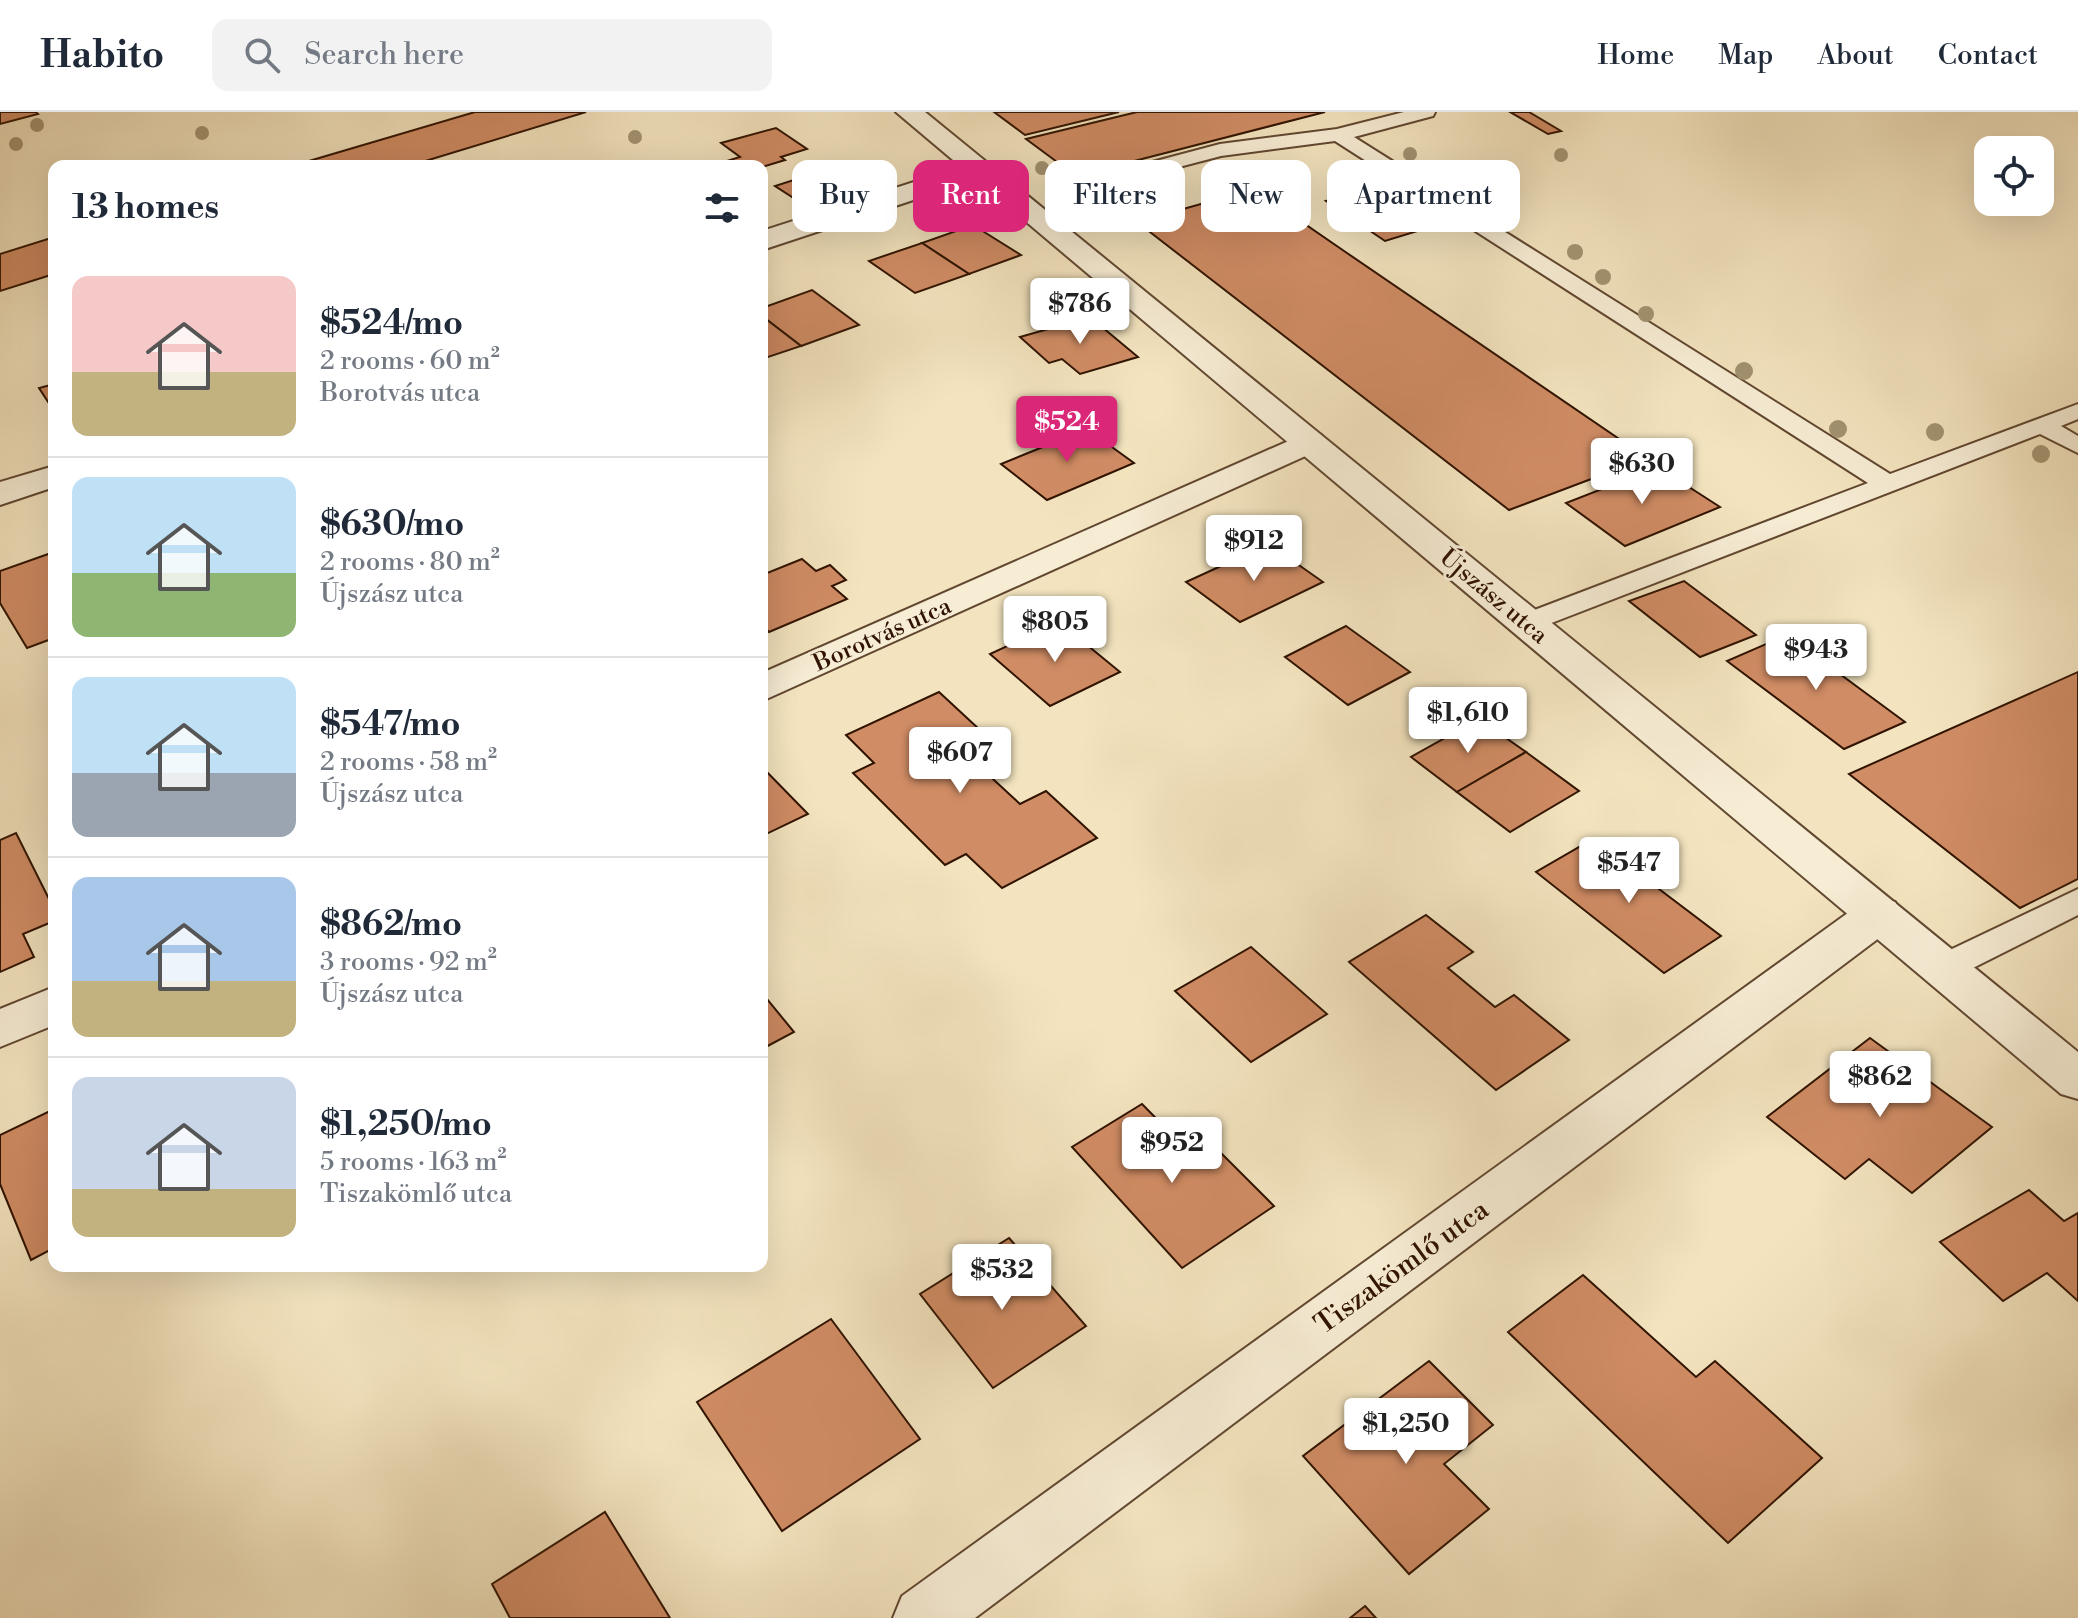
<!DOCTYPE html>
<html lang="en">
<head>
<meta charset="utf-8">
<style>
	body { margin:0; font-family:"Libre Bodoni",serif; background:#f2f2f3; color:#1f2937; height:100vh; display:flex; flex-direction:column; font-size:30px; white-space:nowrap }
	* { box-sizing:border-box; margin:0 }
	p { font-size:26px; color:#747a83 }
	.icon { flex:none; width:44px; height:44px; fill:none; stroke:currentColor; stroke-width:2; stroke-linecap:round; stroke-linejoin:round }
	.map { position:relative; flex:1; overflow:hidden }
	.side { position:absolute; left:48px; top:48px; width:720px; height:1112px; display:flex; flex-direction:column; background:#fff; border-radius:16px; box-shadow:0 8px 32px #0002 }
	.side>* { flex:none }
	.guide { position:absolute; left:792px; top:48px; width:760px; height:72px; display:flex; gap:16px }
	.buttons { position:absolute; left:1974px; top:24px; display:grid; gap:16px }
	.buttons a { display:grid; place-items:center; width:80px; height:80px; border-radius:16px; background:#fff; box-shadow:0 8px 32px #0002; font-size:40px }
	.price { position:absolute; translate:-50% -68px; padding:0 18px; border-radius:8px; background:#fff; color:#222; font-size:26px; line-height:52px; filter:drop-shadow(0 2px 4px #0008) }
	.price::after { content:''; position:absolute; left:50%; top:48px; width:24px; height:18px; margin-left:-12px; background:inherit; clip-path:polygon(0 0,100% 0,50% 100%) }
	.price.active { background:#db2777; color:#fff }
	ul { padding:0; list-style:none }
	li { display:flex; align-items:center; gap:24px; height:200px; padding:0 24px }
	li+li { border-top:2px solid #e0e1e3 }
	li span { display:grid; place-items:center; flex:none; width:224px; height:160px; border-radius:16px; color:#555 }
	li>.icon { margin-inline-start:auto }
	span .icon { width:96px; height:96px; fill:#fffc; stroke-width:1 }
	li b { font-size:34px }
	h2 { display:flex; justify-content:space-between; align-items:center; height:96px; padding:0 24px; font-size:34px }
	.pill { padding:0 28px; border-radius:16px; background:#fff; box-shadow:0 8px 32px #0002; font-size:28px; line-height:72px }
	.pill.active { background:#db2777; color:#fff }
	header { display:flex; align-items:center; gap:48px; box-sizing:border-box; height:112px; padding:0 40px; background:#fff; border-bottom:2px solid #e0e1e3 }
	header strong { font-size:38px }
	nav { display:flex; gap:44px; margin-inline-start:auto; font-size:28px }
	.search { width:560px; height:72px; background:#f2f2f3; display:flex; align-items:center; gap:20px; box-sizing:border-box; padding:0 28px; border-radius:16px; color:#747a83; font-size:30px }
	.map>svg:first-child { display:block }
	.building { fill:#d08c64; stroke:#301300; stroke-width:2 }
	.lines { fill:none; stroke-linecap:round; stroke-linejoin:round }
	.service-casing { stroke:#614730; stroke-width:4 }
	.minor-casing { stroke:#614730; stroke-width:4 }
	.tertiary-casing { stroke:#614730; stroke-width:4 }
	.service { fill:#f7edd5; fill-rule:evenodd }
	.minor { fill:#f7edd5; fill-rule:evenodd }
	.tertiary { fill:#f7edd5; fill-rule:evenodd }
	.tree { fill:#a39371 }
	.labels { text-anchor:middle; stroke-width:6; stroke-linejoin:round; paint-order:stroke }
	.street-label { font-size:24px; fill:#301300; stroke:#f7edd5 }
	.near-street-label { font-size:28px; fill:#301300; stroke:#f7edd5 }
</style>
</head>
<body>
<header>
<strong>Habito</strong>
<div class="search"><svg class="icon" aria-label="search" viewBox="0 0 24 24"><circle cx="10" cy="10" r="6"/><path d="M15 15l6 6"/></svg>Search here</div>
<nav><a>Home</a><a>Map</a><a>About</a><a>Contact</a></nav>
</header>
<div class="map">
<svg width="2078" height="1506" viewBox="0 0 2078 1506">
	<rect width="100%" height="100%" fill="#f3e4bf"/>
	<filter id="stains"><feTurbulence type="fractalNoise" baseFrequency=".0025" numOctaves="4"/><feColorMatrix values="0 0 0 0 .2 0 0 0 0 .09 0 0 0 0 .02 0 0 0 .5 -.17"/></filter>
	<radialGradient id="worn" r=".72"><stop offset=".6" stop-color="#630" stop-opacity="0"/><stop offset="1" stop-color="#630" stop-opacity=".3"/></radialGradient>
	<g class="building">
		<path d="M0,0h36l2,2 -38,10z"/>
		<path d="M475,0h111l-177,54h-117z"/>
		<path d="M994,0h125l-94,23z"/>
		<path d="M1137,0h188l-249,64 -50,-37z"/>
		<path d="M1510,0h19l32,19 -13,3z"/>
		<path d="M776,16l31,21 -26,8 4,3 -23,7 -48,-2 26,-8 -19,-14z"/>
		<path d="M831,56l37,23 -56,19 -37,-24z"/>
		<path d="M1374,76l60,38 -49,15 -59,-40z"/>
		<path d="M1254,77l93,64 300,205 -138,52 -372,-288z"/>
		<path d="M973,113l48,30 -52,19 -47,-31z"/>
		<path d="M54,125v37l-54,17v-37z"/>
		<path d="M922,131l47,31 -54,19 -46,-32z"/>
		<path d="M812,178l47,35 -58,21 -39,-30v-8z"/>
		<path d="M762,204l39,30 -39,13z"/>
		<path d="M1090,205l48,40 -58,17 -18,-15 -13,4 -29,-26z"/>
		<path d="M54,272v27l-15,-23z"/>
		<path d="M1087,317l47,34 -87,37 -46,-36z"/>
		<path d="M1658,355l62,40 -95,39 -59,-43z"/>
		<path d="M1269,432l54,38 -83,40 -54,-40z"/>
		<path d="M54,440v86l-27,10 -27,-45v-32z"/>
		<path d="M802,447l14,12 14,-6 16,15 -14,6 15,13 -78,33 -7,-7v-50z"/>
		<path d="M1684,469l72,54 -56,22 -71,-56z"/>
		<path d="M1059,510l61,50 -70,34 -60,-52z"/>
		<path d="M1346,514l64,46 -62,33 -63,-48z"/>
		<path d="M1787,523l118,87 -61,27 -117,-88z"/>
		<path d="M2078,560v207l-58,29 -171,-134z"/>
		<path d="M939,580l41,38 -26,13 66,61 26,-13 51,47 -95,50 -36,-34 -21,11 -92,-92 21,-10 -28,-28z"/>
		<path d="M1479,607l47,33 -69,40 -46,-35z"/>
		<path d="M1526,640l53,39 -69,41 -53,-40z"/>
		<path d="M762,655l46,47 -46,22z"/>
		<path d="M16,721l38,76v12l-31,13 11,23 -34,15v-132z"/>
		<path d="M1593,727l128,97 -57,37 -128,-101z"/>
		<path d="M1426,803l47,37 -25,16 47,39 19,-12 55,45 -73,50 -147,-128z"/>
		<path d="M1251,835l76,67 -76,48 -76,-71z"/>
		<path d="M762,881l32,39 -32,17z"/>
		<path d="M1870,926l122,89 -80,66 -43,-34 -24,20 -78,-62z"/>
		<path d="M1142,992l48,49 19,-12 65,65 -92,62 -110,-121z"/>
		<path d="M54,997v139l-23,12 -31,-76v-49z"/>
		<path d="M2029,1078l35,31 14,-8v88l-31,-28 -44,28 -63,-59z"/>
		<path d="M1009,1126l77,88 -93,62 -73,-94z"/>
		<path d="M1583,1163l113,102 19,-16 107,97 -94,85 -220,-211z"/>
		<path d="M831,1207l89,120 -138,92 -85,-129z"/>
		<path d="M1429,1249l64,64 -49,39 45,45 -80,65 -106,-118z"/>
		<path d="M605,1400l65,106h-160l-18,-34z"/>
		<path d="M1365,1494l11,12h-26z"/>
	</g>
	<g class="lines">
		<defs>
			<g id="service">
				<path d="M1404,0h31l-2,4 -79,21 536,337 188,-70v15l-17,7 17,10v17l-38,-19 -504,195 -10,3 -10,-3 -4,-6 4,-6 352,-134 -533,-342 -114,15 -122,32 -10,-6 3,-4 128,-34 117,-15z"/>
				<path d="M2078,777v26l-123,62 -12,4 -12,-4 -5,-9 5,-9z"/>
			</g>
			<g id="minor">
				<path d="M979,49l10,2 4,6 -4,6 -227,75v-19z"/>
				<path d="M1309,320l12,3 5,7 -5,7 -559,252v-28z"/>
				<path d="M54,354v21l-54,18v-23z"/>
				<path d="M1879,786l16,4 7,12 -7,12 -920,692h-82l9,-22 961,-694z"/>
				<path d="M54,875v38l-54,22v-38z"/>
			</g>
			<path id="tertiary" d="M896,0h29l1153,940v47l-17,-5z"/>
		</defs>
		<use href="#service" class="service-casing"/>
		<use href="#minor" class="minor-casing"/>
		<use href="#tertiary" class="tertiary-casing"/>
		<use href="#service" class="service"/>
		<use href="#minor" class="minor"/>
		<use href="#tertiary" class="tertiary"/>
	</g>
	<g class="tree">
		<circle cx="37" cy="13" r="7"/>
		<circle cx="202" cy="21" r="7"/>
		<circle cx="635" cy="25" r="7"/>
		<circle cx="16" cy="32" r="7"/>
		<circle cx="1410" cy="42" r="7"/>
		<circle cx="1561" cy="43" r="7"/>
		<circle cx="1354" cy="55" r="7"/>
		<circle cx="1042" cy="56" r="7"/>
		<circle cx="1575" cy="140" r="8"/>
		<circle cx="1603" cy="165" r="8"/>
		<circle cx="1646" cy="202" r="8"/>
		<circle cx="1744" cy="259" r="9"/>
		<circle cx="1838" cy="317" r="9"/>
		<circle cx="1935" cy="320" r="9"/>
		<circle cx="2041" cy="342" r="9"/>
	</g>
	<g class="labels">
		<g class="street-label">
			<text transform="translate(1494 484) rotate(40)" y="8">Újszász utca</text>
			<text transform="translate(882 522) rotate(-24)" y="8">Borotvás utca</text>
		</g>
		<g class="near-street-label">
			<text transform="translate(1401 1154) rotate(-36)" y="10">Tiszakömlő utca</text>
		</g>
	</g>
	<rect width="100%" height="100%" filter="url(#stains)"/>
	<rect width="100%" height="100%" fill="url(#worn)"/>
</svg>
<div class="buttons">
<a><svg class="icon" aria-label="locate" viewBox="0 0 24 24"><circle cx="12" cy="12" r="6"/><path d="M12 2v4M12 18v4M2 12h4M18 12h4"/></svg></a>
</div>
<b class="price" style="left:1080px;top:234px">$786</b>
<b class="price active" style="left:1067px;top:352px">$524</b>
<b class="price" style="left:1642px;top:394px">$630</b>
<b class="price" style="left:1254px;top:471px">$912</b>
<b class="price" style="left:1055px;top:552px">$805</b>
<b class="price" style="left:1816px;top:580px">$943</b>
<b class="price" style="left:1468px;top:643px">$1,610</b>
<b class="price" style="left:960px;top:683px">$607</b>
<b class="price" style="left:1629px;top:793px">$547</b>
<b class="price" style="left:1880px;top:1007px">$862</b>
<b class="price" style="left:1172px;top:1073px">$952</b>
<b class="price" style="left:1002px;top:1200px">$532</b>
<b class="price" style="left:1406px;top:1354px">$1,250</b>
<div class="guide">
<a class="pill">Buy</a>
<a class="pill active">Rent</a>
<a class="pill">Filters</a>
<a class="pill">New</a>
<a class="pill">Apartment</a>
</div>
<section class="side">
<h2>13 homes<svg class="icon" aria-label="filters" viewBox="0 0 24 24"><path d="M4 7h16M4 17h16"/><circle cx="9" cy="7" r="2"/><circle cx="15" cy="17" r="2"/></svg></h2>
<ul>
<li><span style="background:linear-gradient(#f6c9c9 60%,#c2b280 0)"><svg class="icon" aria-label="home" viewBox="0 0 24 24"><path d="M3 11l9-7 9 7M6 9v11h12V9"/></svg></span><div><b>$524/mo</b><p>2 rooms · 60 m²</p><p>Borotvás utca</p></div></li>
<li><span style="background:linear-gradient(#bfe0f5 60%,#8fb573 0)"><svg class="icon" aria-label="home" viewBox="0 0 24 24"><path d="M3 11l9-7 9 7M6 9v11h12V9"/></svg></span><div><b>$630/mo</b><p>2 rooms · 80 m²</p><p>Újszász utca</p></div></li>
<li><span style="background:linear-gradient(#bfe0f5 60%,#9aa5b1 0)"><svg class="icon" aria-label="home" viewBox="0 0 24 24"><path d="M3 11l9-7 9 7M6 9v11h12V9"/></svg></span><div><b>$547/mo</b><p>2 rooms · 58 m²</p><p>Újszász utca</p></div></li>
<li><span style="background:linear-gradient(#a9c7e8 65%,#c2b280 0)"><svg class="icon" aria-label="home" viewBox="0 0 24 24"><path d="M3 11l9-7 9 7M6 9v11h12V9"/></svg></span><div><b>$862/mo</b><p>3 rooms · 92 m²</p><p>Újszász utca</p></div></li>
<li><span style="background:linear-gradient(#c9d6e8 70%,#c2b280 0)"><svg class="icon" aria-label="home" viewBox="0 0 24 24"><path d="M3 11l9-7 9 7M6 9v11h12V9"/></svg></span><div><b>$1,250/mo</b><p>5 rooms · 163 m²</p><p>Tiszakömlő utca</p></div></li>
</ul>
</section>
</div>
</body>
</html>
